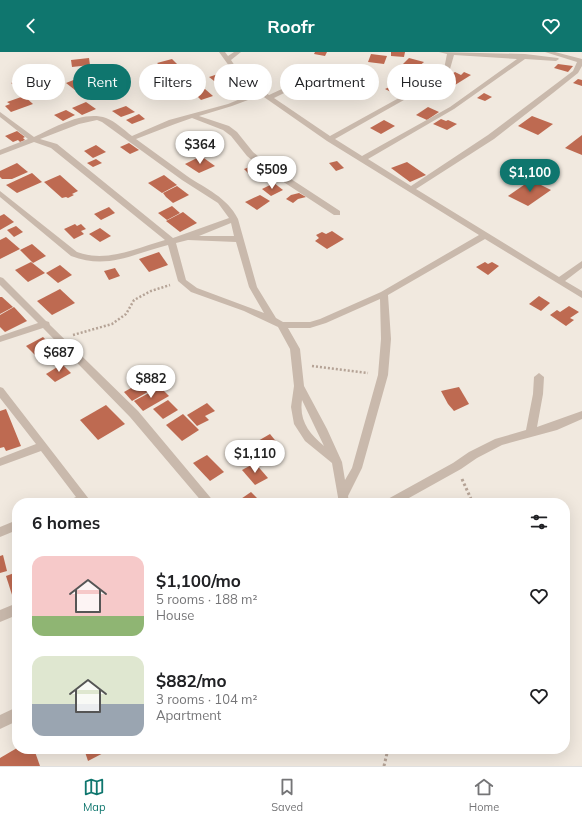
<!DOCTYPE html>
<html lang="en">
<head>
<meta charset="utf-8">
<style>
	body { margin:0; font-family:Mulish,sans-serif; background:#f2f2f2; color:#202124; height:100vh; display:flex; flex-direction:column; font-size:15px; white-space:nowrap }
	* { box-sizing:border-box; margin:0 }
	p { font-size:13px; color:#757577 }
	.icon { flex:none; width:22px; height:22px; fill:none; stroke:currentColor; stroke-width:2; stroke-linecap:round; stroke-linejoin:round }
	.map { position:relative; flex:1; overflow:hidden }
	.panel { position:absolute; left:12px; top:446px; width:558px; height:256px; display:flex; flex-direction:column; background:#fff; border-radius:16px; box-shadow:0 4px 16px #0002 }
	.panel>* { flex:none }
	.top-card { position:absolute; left:12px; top:12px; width:558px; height:36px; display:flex; gap:8px }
	.price { position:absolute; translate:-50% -34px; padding:0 9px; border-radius:14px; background:#fff; color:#222; font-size:13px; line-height:26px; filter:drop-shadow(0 1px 2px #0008) }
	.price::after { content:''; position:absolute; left:50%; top:24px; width:12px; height:9px; margin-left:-6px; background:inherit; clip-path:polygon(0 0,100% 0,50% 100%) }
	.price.current { background:#0f766e; color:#fff }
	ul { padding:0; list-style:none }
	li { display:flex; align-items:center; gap:12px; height:100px; padding:0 20px }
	li span { display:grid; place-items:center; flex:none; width:112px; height:80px; border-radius:12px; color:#555 }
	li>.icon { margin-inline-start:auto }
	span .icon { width:48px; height:48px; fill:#fffc; stroke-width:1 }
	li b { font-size:17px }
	h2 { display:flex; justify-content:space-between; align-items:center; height:48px; padding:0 20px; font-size:17px }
	.tag { padding:0 14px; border-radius:18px; background:#fff; box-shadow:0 4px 16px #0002; font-size:14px; line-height:36px }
	.tag.current { background:#0f766e; color:#fff }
	header { display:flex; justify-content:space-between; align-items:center; height:52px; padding:0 20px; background:#0f766e; color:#fff; font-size:18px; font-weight:700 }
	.dock { display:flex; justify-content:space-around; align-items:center; height:56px; border-top:1px solid #e0e0e0; background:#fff; font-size:11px; color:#757577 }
	.dock a { display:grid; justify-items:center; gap:2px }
	.dock .current { color:#0f766e }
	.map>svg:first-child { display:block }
	.building { fill:#be6a51 }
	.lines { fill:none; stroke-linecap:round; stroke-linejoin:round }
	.path-far1 { stroke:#b5a396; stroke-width:2.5; stroke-dasharray:2 2; stroke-linecap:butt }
	.path { stroke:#b5a396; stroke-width:3; stroke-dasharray:2.5 2.5; stroke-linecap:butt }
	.minor { fill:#c9b9ac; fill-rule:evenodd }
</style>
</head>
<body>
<header><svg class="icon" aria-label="back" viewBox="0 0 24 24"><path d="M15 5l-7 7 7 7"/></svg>Roofr<svg class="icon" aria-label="heart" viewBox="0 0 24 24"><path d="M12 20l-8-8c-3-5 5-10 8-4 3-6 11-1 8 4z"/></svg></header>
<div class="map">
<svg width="582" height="714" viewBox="0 0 582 714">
	<rect width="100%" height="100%" fill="#f1e9df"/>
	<g class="building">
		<path d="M315,0h12l-2,4 -11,-2z"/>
		<path d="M391,0h14l-1,5 -13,-1z"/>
		<path d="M371,2l16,2 -3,8 -16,-2z"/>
		<path d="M89,6l1,7 -18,2 -1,-7z"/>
		<path d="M409,6l15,4 -7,6 -14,-4z"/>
		<path d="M172,7l6,6 -14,4 -7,-6z"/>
		<path d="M558,12l15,2 -5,6 -14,-4z"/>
		<path d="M419,17l17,7 -9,6 -17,-7z"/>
		<path d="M177,19l5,5 -12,3 -4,-5z"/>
		<path d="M455,20l6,3 3,-3 7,3 -16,10 -13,-5z"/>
		<path d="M221,21l9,7 -12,4 -9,-7z"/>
		<path d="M190,23l2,2 3,-1 5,6 -10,3 -6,-6 3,-1 -2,-2z"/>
		<path d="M410,24l15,6 -13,7 -14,-7z"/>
		<path d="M23,27l6,4 -12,4 -6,-4z"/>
		<path d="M76,27l5,5 3,-2 5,3 -14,5 -9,-7z"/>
		<path d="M578,27l4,1v6l-9,-3z"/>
		<path d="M232,29l8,6 -13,5 -3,-3 4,-1 -4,-3z"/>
		<path d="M394,33l12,6 -9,4 -12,-6z"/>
		<path d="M44,34l8,8 -19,6 -8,-8z"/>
		<path d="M205,37l8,7 -12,4 -8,-8z"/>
		<path d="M484,41l8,4 -7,4 -8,-3z"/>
		<path d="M24,44l9,8 -22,8 -6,-6 5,-2 -3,-2z"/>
		<path d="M86,50l10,7 -14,6 -10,-7z"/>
		<path d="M126,54l9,6 -14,5 -9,-6z"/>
		<path d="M428,55l11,5 -12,8 -11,-5z"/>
		<path d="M66,58l9,5 -12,6 -9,-6z"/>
		<path d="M139,62l6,5 -13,5 -6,-4z"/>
		<path d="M532,64l21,8 -15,11 -20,-9z"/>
		<path d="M441,67l5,2 2,-1 9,4 -10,6 -14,-6z"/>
		<path d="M384,68l11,6 -14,8 -11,-6z"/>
		<path d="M17,79l8,6 -2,1 2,2 -5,2 -2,-2 -5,2 -8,-6z"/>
		<path d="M582,83v20l-17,-7z"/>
		<path d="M129,91l10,7 -9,4 -10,-7z"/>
		<path d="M96,93l10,7 -13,6 -9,-7z"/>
		<path d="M201,104l14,10 -16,7 -14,-9z"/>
		<path d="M96,107l6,4 -9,4 -6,-4z"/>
		<path d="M337,109l7,7 -8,3 -7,-8z"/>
		<path d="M407,110l19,13 -16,7 -19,-14z"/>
		<path d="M17,111l11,9 -16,7h-10l-2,-2v-6z"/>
		<path d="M252,114l4,4 -8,3 -4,-4z"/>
		<path d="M32,121l10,9 -25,11 -11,-8z"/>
		<path d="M60,123l18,16 -6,3 2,1 -6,3 -2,-1 -4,1 -18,-16z"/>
		<path d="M164,123l13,10 -15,8 -14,-10z"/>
		<path d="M531,128l20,10 -23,16 -20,-10z"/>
		<path d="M274,131l9,7 -12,6 -9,-7z"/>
		<path d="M177,134l12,9 -16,8 -7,-6 -3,-4z"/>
		<path d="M299,141l7,4 -8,2 -5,4 -7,-4 5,-4z"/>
		<path d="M260,143l10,6 -13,9 -12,-8z"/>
		<path d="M172,154l8,7 -13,7 -9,-7z"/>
		<path d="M109,155l6,6 -14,7 -7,-6z"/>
		<path d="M183,160l14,11 -17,9 -14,-11z"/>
		<path d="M4,162l10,8 -14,8v-14z"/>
		<path d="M75,172l2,2 4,-2 5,5 -5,2 3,3 -10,5 -10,-10z"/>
		<path d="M16,174l7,6 -9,5 -7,-7z"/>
		<path d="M100,176l11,8 -11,6 -11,-8z"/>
		<path d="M332,179l12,8 -17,10 -12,-8 4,-3 -3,-3 6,-3 4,2z"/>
		<path d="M6,185l14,12 -20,10v-19z"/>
		<path d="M32,192l14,12 -13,7 -13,-13z"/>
		<path d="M159,200l9,13 -19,7 -10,-13z"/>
		<path d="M31,210l14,11 -17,9 -13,-12z"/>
		<path d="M485,210l3,2 4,-2 7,4 -11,9 -12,-8z"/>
		<path d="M60,213l12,10 -14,8 -12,-10z"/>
		<path d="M115,216l5,8 -11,4 -5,-9z"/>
		<path d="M60,237l15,14 -23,12 -15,-14z"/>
		<path d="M539,244l11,7 -9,8 -12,-7z"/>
		<path d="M0,245h2l11,10 -13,7z"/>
		<path d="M569,254l10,6 -9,6 4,2 -8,6 -16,-11 7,-5 3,2z"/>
		<path d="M14,255l13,14 -22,11 -5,-5v-12z"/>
		<path d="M43,285l11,11 -17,9 -11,-11z"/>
		<path d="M62,312l9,9 -16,9 -9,-8z"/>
		<path d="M152,324l8,9 -28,16 -8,-9z"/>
		<path d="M160,335l9,9 -26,15 -9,-10z"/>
		<path d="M459,335l10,17 -15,7 -6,-7 -7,-13z"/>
		<path d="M168,348l10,10 -15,9 -10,-10z"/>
		<path d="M207,351l8,8 -10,5 4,4 -12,6 -10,-11z"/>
		<path d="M106,353l19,19 -27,16 -18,-20z"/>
		<path d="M6,357l15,37 -15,5 -2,-4 -4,1v-37z"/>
		<path d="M183,362l16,16 -17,11 -16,-16z"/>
		<path d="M270,382l9,11 -19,10 -9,-10z"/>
		<path d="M207,403l17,17 -14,9 -17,-18z"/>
		<path d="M255,411l13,15 -13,7 -13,-15z"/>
		<path d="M251,440l11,11h-27z"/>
		<path d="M3,503l4,16 -7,2v-17z"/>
		<path d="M17,520v24l-4,2 -7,-22z"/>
		<path d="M17,696l17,1 6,17h-40v-8z"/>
		<path d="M84,697h27l-23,12z"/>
	</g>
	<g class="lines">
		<g class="path-far1">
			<path d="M73,283l39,-11 14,-10 8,-14 17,-9 19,-6"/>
			<path d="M312,314l56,7"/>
		</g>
		<g class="path">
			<path d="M462,427l9,20 4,4"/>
			<path d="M384,714l4,-17"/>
		</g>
		<g class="minor">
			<path d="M219,0h6l3,4 6,-4h7l-10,8 10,15 28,20 62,-29h4v2l-61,30 56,38 107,-59 7,-8 3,-15 -8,-2 86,2 33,4 1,1 -3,2 -31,-2 -71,50 -86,50 43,27 77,-51 85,-64 4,-9 -32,-10h10l27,7v7l-4,7 -25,20 -59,46 -78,50 143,88 23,-16v7l-17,13 17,10v7l-97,-59 -97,56 3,44 -3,36 -26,93 -14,28 1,7h-10l-7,-40 -27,-22 -11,-17 -3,-17 3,-21 -4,-37 -12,-22 -34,-16 -53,-19 -13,-11 -10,-36c-36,9 -60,25 -97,11l-71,-59v-6l77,61c30,11 59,-4 88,-12l-114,-92 -17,-6 -34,13v-5l28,-11 -28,-22v-5l34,25c20,-9 49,-27 72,-19 9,3 18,12 26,18l37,-16 59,-16 29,-12 -20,-15zM454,3l63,4 -67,48 -88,49 -27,-17 106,-60 9,-10zM261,43l66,46 152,94 -98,57 -61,27 -10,3h-27l-7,-4 -19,-31 -19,-68c-11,-22 -32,-30 -51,-43 -17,-12 -34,-25 -51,-37l39,-15 17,-6 31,12 8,6 16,20 12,10 75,49h6v-4l-75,-49 -12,-10 -16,-20 -8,-6 -30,-10 33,-10zM97,68l5,2 80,58 36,23 11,15 -56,20 -116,-94 -17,-5 39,-15zM231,171l3,13h-35zM188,188l48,2 13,45 15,26 -67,-25 -11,-8 -10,-37zM380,247l1,40 -3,36 -26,93 -7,12 -3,-18 -15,-33 -23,-43 -4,-37 -12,-21h22l16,-5zM302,348l22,46c-15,-13 -25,-25 -22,-46z"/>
			<path d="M0,225l3,1 43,43 3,1 1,3 88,86 77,92h-12l-73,-86 -87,-89 -43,14v-6l38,-13 -38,-38z"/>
			<path d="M539,321l5,4 -1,17 -6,33 45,-16v8l-25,11 -55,15 -25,13 -16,11 -61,34h-15l1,-3 67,-37 16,-11 26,-13 31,-9 7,-36 1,-17z"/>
			<path d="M0,335l3,1 89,115h-24l1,-3 7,-3 -35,-46 -41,15v-8l36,-14 -36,-46z"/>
			<path d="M17,468v10l-17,7v-10z"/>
			<path d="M17,551v12l-17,7v-12z"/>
			<path d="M17,655v14l-17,8v-14z"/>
		</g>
	</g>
</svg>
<b class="price" style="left:200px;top:113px">$364</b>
<b class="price" style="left:272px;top:138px">$509</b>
<b class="price current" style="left:530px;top:141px">$1,100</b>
<b class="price" style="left:59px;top:321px">$687</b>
<b class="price" style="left:151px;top:347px">$882</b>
<b class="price" style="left:255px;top:422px">$1,110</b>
<div class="top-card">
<a class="tag">Buy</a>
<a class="tag current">Rent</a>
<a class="tag">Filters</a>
<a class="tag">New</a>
<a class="tag">Apartment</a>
<a class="tag">House</a>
</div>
<section class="panel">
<h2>6 homes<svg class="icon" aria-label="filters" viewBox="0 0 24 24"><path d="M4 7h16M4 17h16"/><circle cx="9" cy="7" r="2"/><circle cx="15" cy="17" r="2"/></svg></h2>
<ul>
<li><span style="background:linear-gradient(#f6c9c9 75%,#8fb573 0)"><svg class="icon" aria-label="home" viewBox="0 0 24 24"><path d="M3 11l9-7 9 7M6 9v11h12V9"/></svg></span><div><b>$1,100/mo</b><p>5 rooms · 188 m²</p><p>House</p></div><svg class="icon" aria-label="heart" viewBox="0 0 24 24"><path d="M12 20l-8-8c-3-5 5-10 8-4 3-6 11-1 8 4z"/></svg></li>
<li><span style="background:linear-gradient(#dfe7d0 60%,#9aa5b1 0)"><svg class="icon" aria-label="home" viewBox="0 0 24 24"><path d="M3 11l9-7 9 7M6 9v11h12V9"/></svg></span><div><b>$882/mo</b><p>3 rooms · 104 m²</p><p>Apartment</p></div><svg class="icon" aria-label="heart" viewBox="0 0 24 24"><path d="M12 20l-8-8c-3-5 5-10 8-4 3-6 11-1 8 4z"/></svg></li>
</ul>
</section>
</div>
<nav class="dock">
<a class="current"><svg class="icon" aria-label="map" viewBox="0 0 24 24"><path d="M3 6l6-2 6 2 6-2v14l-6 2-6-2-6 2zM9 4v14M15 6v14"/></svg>Map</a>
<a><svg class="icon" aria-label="saved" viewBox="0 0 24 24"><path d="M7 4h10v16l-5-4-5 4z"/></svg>Saved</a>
<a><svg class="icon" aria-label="home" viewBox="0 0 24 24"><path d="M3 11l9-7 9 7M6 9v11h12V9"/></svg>Home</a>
</nav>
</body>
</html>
